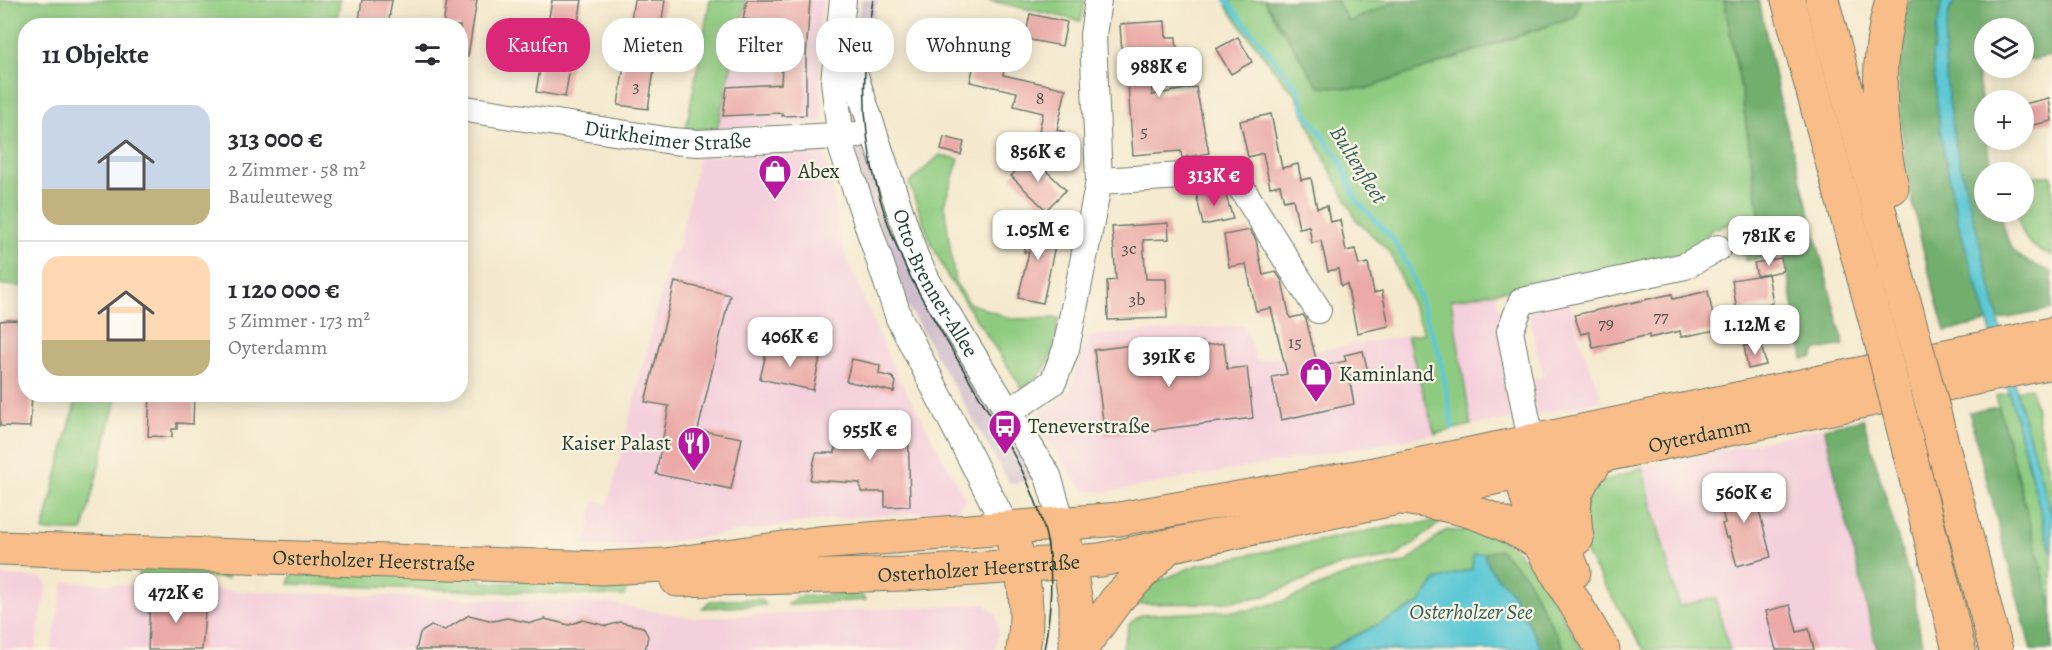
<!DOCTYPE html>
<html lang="de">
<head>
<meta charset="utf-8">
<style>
	body { margin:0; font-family:Alegreya,serif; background:#f2f2f3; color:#2b2b33; height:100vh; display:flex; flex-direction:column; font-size:22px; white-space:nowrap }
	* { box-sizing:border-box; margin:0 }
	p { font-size:20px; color:#7c7c81 }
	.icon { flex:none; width:33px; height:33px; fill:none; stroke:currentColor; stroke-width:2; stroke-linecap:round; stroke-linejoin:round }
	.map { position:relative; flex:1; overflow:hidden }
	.drawer { position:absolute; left:18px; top:18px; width:450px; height:384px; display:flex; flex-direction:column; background:#fff; border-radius:24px; box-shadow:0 3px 15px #0003 }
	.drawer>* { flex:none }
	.banner { position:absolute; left:486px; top:18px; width:570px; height:54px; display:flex; gap:12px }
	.fabs { position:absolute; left:1974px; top:18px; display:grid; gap:12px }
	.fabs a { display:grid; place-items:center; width:60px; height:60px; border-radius:50%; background:#fff; box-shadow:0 3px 15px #0003; font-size:30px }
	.price { position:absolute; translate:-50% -51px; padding:0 14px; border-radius:12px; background:#fff; color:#222; font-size:20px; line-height:39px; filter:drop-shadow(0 2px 3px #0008) }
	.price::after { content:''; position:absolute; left:50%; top:36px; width:18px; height:14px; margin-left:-9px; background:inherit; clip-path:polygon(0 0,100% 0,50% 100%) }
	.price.on { background:#db2777; color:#fff }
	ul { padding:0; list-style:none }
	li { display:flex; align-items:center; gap:18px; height:150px; padding:0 24px }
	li+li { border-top:2px solid #e1e1e2 }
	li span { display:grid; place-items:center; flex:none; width:168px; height:120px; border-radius:18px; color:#555 }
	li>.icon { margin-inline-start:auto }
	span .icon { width:72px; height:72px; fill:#fffc; stroke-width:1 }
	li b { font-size:26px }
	h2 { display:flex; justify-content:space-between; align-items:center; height:72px; padding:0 24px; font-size:26px }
	.pill { padding:0 21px; border-radius:24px; background:#fff; box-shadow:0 3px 15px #0003; font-size:21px; line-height:54px }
	.pill.on { background:#db2777; color:#fff }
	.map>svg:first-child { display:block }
	.built { fill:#f4cfdc }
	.industrial { fill:#d0bdcc }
	.green { fill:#8ecb80; stroke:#56845a; stroke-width:1.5 }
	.forest { fill:#72af6e; stroke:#487651; stroke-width:1.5 }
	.water { fill:#5cc8d4; stroke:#3e8284; stroke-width:1.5 }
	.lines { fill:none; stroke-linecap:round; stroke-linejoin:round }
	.stream { stroke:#5cc8d4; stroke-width:5 }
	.building { fill:#ebaaa8 }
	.minor-casing { stroke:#6a796a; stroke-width:28 }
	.major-casing { stroke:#6a796a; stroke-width:35 }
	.highway-casing { stroke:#6a796a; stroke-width:35 }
	.minor { stroke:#fff; stroke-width:26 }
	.major { stroke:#f8bd89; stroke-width:33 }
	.highway { stroke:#f8bd89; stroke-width:33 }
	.tram { stroke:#1f3d34; stroke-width:1.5 }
	.highway-bridge-casing { stroke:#6a796a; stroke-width:35; stroke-linecap:butt }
	.highway-bridge { stroke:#f8bd89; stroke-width:33 }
	.labels { text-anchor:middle; stroke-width:4.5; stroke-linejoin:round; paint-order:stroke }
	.number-label { font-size:18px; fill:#525851 }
	.street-label { font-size:21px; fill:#1f3d34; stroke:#fcf5e5 }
	.poi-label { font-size:21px; fill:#1f3d34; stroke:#fcf5e5; text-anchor:start }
	.water-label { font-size:22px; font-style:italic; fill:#2e605c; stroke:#fcf5e5 }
</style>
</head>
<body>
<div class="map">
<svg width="2052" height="650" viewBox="0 0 2052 650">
	<rect width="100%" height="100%" fill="#fcf5e5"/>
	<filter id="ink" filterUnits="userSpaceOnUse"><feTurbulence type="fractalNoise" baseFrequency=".0167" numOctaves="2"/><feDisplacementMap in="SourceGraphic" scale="12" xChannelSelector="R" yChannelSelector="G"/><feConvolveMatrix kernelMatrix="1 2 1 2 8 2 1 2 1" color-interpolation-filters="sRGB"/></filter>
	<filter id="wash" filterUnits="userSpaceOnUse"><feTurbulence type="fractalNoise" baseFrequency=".008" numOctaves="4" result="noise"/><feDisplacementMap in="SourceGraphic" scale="24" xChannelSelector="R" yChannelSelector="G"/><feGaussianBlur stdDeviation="1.35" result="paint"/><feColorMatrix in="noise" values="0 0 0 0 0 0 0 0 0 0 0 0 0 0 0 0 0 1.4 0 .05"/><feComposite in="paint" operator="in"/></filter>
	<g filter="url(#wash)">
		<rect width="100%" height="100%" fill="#f4e9ce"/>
		<g class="built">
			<path d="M746,0h77l-5,33 4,89 -105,7z"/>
			<path d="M825,151l16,93 49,117 76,139 -8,9 -128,10 -197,28 -49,-1 11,-45 13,3 63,-251 6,-1 22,-95z"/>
			<path d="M1496,293l22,125 -47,7 -21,-125z"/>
			<path d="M1570,300l8,35 25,66 -67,13 -6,-34 14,-3 -16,-64z"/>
			<path d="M1245,325l11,36 151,-25 28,98 -327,58 -21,-1 -14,-12 -38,-62 34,-25 18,-56z"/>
			<path d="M1824,428l53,222h-147l-15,-52 -36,8 -37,-139z"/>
			<path d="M0,576l43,2 4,6 -12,66h-35z"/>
			<path d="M64,582l225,11 319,10 86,15 292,-14 11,12 1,17 -3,17h-944z"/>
		</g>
		<path class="industrial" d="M862,0h15l-7,50 -2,39 10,84 163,304 -31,7 -103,-179 -51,-141 -6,-81 6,-59z"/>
		<g class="green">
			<path d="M0,0h340l-4,25 -310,1 -1,260 -25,-1z"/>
			<path d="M710,0h36l-29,129h-31z"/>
			<path d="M987,0h98l-4,21z"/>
			<path d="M1231,0h33l16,28 85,61 210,-72 6,-17h143l16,84 20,134 -18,13 -6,-9 -23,7 -29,29 -233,42 20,125 -36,9 -28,-98 17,-3 -34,-81 -33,-31 -37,-71 -25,-57 -10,-9 -59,-78z"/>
			<path d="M1336,0h64l-51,22z"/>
			<path d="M940,155l19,4 -15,45 11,78 14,21 42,16 48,-1c-5,29 -8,56 -37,70l-74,-111 -17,-34 -22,-60z"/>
			<path d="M2024,176h28v80c-25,-10 -30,-18 -35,-44h7z"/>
			<path d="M2031,388l21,97v31l-36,-125z"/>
			<path d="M2009,393l43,162v52l-56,-211z"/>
			<path d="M77,395h40l-34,136h-40z"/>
			<path d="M1642,467l37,139 36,-8 15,52h-86l-57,-94 -5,-22 5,-46z"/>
			<path d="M1442,521l-31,25 -17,11 -53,8 -76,31 -47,7 -85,1 16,-19 48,-20 191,-38z"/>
			<path d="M1470,525c16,7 32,12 45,24 28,28 47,68 68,101h-18l-40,-75 -51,-11 -2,5 -36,11 -17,24 -92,46h-205l7,-26 12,-9 109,-5 37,-10 58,-25 62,-13 39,-32 16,2z"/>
			<path d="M144,568l84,4v6l-90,-3z"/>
			<path d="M298,571l180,5 5,6 30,1 6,-6 19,1 6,6 48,1 7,-4 28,5 -3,10 -335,-12 2,-8z"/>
			<path d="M859,593l7,7 -78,5 8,-8z"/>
			<path d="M760,599l6,6 -63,3 7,-7z"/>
		</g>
		<g class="forest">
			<path d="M1264,0h72l13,22 51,-22h181l-6,16 -210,73 -47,-3z"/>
			<path d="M1724,0h35l20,97 65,248 -27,5 -5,8 -9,1 -19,-105 -39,7 -3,-30 18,-13 -20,-134z"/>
			<path d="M1910,0h32l-10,56 26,166 30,100 -43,9c-27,-94 -53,-197 -45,-295 1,-12 6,-25 10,-36z"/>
			<path d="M1957,0h95v56l-28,5v-33h-40v40h4l-11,2 14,102h-7v40h16c10,41 12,44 52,60v37l-54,11c-13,-54 -81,-282 -41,-320z"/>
			<path d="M1999,407l53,200v43h-21l-62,-238z"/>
			<path d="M1863,419l49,167 11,64h-46l-53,-222z"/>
			<path d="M1500,550l25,25 40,75h-23c-9,-18 -19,-37 -29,-55 -11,-18 -23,-17 -29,-42z"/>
		</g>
		<g class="water">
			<path d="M1942,0h15l-7,7 -6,37 3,44 9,60 62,249 34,119v39l-40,-152 -54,-181 -17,-85 -9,-81z"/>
			<path d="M1484,553c6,25 18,24 29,42 10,18 20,37 29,55h-215l92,-46 17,-24 36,-11 1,-14z"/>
		</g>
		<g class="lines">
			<path class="stream" d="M1226,0l72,89 7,22 35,49 16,40 38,40 15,28 31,88 13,72"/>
		</g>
		<g id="blocks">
			<g class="building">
				<path d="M362,0h30l-4,26h-30z"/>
				<path d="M447,0h30l-9,56 -8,-1v-29h-17z"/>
				<path d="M552,0h30l-17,97 -29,-5z"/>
				<path d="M634,0h31l-17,109 -30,-4z"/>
				<path d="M747,0h63l-4,57v58l-24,1v-3l-59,3 4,-29 54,-3 3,-60 -41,-5z"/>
				<path d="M1030,14l37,8 -5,24 -37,-7z"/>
				<path d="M1165,21l1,16h10l1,16 -27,1 2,41 44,-8 13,66 -27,5 -1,-7 -48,4 -7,-100h-4l-2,-31z"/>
				<path d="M1238,37l14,25 -21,12 -15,-25z"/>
				<path d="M977,52l30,6 -4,17 63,14 -9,41 7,2 -4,23 -25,-5 8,-37 -29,-7 3,-14 -47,-10z"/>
				<path d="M2049,98l3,23 -28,6v-23z"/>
				<path d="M1271,114l11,54 16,-4 3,16 10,-2 6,30 10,-2 3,16 10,-2 6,31 9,-2 4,16 9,-2 6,30 8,-2 7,35 -32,7 -10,-49 -6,2 -3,-17 -10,2 -7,-30 -9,2 -3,-17 -10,2 -6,-29 -9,2 -4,-16 -10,2 -7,-34 -15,4 -8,-36z"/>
				<path d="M944,137l20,5 -3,13 -20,-5z"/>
				<path d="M1031,156l35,34 -20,20 -35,-34z"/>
				<path d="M1224,189l9,30 -30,6 -7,-32z"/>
				<path d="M1031,220l28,6 -16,77 -25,-5 11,-46h-5z"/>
				<path d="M1168,223l1,16 -26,1 3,39h20l1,39 -59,2 -1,-39 9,-1 -4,-53z"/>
				<path d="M1250,230l6,10 7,35 13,-3 6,9 8,37 13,-3 3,4 12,48 28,-6 -2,-6 19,-4 5,21 -19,4 5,28 -73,16 -9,-43 15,-3 -16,-66 -15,3 -10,-47 -17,3 -5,-32z"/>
				<path d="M1781,258l2,13 -26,5 -3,-13z"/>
				<path d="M1768,274l5,29 -36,7 -5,-30z"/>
				<path d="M675,282l55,13 -32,135 44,8 -11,51 -75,-15 13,-68 -24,-4z"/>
				<path d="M1708,291l8,39 -35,7 -1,-6 -31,7v-3l-56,13 -4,-16 -8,2 -7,-19 98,-21 1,5z"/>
				<path d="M9,320l17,1v73h6l-2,33 -30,-1v-105z"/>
				<path d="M1202,342v4l22,-3 3,26 20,-2 6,51 -148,18 -11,-86 46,-6 1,6z"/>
				<path d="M1761,343l5,22 -18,4 -4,-23z"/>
				<path d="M768,345l52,12 -7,33 -53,-11z"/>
				<path d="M852,359l28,6 -1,9 13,3 4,5 -2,10 -48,-11z"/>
				<path d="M150,394h44l-1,30 -16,-1v6h-5v8l-24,-1z"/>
				<path d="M908,420l2,86 -25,1v-15h-24l-1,-9 -50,-3 6,-27h19v-26l49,-1v-5z"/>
				<path d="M1752,483l19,74 -34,9 -8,-29 -3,1 -4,-14 3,-1 -8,-31z"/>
				<path d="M150,597l56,2 -4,51h-54z"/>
				<path d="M1790,605l7,27 12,-3 5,21h-38l-10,-39z"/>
				<path d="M469,615l24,6 14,-3 24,5 14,-4 24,6 14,-5 24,6 13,-4 23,5 5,9 -3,14h-229l4,-17 11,-7 14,4z"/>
			</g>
		</g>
	</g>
	<g filter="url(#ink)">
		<use href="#blocks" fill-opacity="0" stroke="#6a796a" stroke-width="1.5"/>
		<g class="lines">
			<defs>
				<g id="minor">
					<path d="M843,0l-9,81 8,68 57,169 107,209"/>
					<path id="s1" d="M841,34l74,222 14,28 119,192 14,47"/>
					<path id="s2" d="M460,108l212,33 26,2 159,-8"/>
					<path d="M1099,181l133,-8 86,137"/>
					<path d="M1009,412l44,-30 13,-33 33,-168 -6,-146 5,-35"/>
					<path d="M1531,441l-21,-110 12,-30 163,-35 33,-18"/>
				</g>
				<g id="major">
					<path d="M1065,542l11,61v47"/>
					<path d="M1014,545c12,31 15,72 9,105"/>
					<path id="s3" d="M0,548l602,20 63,-3 153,-22 301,-24 255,-45 678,-140"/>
					<path id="s4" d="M677,580l227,-6 196,-14 952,-198"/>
					<path d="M1080,650l37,-51 51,-52"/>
				</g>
				<g id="highway">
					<path d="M1788,0l93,341"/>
					<path d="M1822,0l91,334"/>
					<path d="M1892,188c-14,-63 -18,-126 0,-188"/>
					<path d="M1933,409l63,241"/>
					<path d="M1900,415l59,235"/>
					<path d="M1531,441l-11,30 19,72 64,107"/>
					<path d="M1531,441l15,25 15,74 13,32"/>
					<path d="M1402,498c55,7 89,16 137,45"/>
					<path d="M1577,538c-7,-44 -2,-50 25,-84"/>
				</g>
			</defs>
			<use href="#minor" class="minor-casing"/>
			<use href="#major" class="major-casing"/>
			<use href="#highway" class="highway-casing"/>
			<use href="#minor" class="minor"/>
			<use href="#major" class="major"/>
			<use href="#highway" class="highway"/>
			<path class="tram" d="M873,0c-18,98 -8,180 34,270 23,45 49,87 75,131 26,43 53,85 64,135 8,39 5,76 -2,114"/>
			<defs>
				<g id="highway-bridge">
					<path d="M1913,334l20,75"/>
					<path d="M1881,341l19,74"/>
				</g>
			</defs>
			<use href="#highway-bridge" class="highway-bridge-casing"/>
			<use href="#highway-bridge" class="highway-bridge"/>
		</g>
	</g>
	<defs>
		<symbol id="shop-pin" viewBox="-11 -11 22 30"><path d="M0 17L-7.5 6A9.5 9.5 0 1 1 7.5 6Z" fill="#b5179e" stroke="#fcf5e5"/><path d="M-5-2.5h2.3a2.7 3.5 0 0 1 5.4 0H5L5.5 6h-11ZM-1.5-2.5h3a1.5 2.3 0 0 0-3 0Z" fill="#fff"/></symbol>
		<symbol id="bus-pin" viewBox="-11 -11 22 30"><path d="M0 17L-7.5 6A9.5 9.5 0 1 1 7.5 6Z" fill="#b5179e" stroke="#fcf5e5"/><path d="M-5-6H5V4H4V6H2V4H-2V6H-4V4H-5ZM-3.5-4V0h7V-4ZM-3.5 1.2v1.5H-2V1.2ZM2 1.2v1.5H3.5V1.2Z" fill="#fff"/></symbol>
		<symbol id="restaurant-pin" viewBox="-11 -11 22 30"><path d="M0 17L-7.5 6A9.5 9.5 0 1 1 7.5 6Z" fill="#b5179e" stroke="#fcf5e5"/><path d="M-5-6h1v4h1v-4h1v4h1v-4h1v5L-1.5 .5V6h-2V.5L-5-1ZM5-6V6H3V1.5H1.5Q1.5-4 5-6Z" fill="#fff"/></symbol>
	</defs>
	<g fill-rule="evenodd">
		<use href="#shop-pin" x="756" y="152" width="38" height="52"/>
		<use href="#shop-pin" x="1297" y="355" width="38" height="52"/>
		<use href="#bus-pin" x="986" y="407" width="38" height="52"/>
		<use href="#restaurant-pin" x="675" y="424" width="38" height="52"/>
	</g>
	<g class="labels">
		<g class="number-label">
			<text x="636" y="92">3</text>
			<text x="1040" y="104">8</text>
			<text x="1144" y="137">5</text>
			<text x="1129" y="254">3c</text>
			<text x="1137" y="305">3b</text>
			<text x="1661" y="322">77</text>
			<text x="1606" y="329">79</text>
			<text x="1295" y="348">15</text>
		</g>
		<g class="street-label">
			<text dy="7" stroke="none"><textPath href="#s2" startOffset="210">Dürkheimer Straße</textPath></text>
			<text dy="7" stroke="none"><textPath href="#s1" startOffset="267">Otto-Brenner-Allee</textPath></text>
			<text dy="7" stroke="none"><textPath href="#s4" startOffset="1036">Oyterdamm</textPath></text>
			<text dy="7" stroke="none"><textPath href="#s3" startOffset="374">Osterholzer Heerstraße</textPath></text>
			<text dy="7" stroke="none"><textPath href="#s4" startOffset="302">Osterholzer Heerstraße</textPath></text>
		</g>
		<g class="poi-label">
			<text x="798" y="178">Abex</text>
			<text x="1339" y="381">Kaminland</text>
			<text x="1028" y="433">Teneverstraße</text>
			<text x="671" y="450" text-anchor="end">Kaiser Palast</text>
		</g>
		<g class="water-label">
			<text transform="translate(1359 164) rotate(58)" y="8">Bultenfleet</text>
			<text x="1471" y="619">Osterholzer See</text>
		</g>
	</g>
</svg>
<div class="fabs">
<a><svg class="icon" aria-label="layers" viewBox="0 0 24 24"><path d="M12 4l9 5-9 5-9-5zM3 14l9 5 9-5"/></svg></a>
<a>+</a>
<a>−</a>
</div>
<b class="price" style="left:1159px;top:98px">988K €</b>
<b class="price" style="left:1038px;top:183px">856K €</b>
<b class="price on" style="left:1214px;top:207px">313K €</b>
<b class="price" style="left:1038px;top:261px">1.05M €</b>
<b class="price" style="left:1769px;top:267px">781K €</b>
<b class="price" style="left:1755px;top:356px">1.12M €</b>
<b class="price" style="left:790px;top:368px">406K €</b>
<b class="price" style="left:1169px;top:388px">391K €</b>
<b class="price" style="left:870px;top:461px">955K €</b>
<b class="price" style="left:1744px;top:524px">560K €</b>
<b class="price" style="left:176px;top:624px">472K €</b>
<div class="banner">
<a class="pill on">Kaufen</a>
<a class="pill">Mieten</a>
<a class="pill">Filter</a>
<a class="pill">Neu</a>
<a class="pill">Wohnung</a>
</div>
<section class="drawer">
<h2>11 Objekte<svg class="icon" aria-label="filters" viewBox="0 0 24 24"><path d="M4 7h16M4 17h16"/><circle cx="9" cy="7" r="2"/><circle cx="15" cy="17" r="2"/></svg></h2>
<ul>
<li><span style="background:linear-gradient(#c9d6e8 70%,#c2b280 0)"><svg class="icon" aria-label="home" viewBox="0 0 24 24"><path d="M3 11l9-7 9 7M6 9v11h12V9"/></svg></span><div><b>313 000 €</b><p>2 Zimmer · 58 m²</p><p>Bauleuteweg</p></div></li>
<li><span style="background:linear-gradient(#ffd9b3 70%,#c2b280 0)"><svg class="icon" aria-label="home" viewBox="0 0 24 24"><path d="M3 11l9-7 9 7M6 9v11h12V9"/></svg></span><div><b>1 120 000 €</b><p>5 Zimmer · 173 m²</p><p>Oyterdamm</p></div></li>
</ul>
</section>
</div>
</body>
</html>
